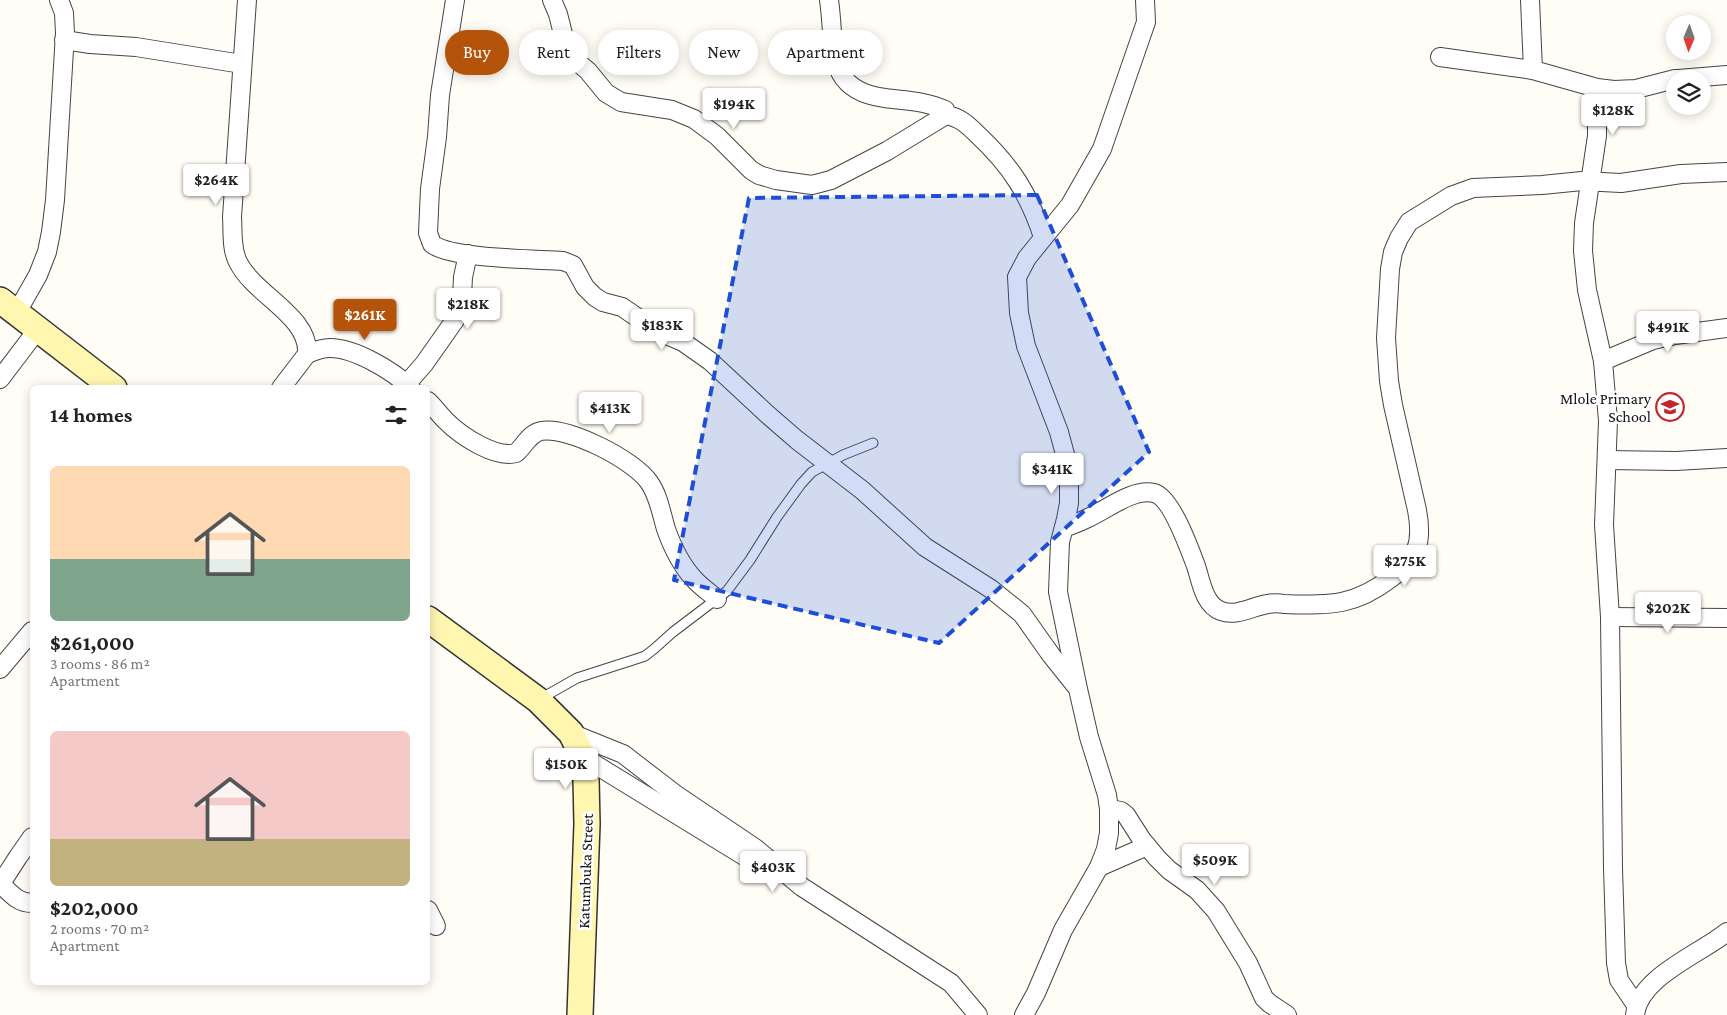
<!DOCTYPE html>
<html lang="en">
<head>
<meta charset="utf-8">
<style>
	body { margin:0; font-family:"Crimson Pro",serif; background:#f2f2f2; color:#222; height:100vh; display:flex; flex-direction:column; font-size:19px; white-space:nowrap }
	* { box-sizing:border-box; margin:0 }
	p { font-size:16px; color:#767676 }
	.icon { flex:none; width:28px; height:28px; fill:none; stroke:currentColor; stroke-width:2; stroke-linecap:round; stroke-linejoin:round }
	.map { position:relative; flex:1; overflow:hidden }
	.drawer { position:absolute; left:30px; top:385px; width:400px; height:600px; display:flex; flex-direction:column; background:#fff; border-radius:8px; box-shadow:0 2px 12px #0003 }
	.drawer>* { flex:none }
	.guide { position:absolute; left:445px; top:30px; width:475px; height:45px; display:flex; gap:10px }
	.needle { width:32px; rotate:182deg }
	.controls { position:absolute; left:1666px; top:15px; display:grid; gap:10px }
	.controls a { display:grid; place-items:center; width:45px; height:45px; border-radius:50%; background:#fff; box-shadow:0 2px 12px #0003; font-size:25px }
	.price { position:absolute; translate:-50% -42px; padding:0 11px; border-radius:5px; background:#fff; color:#222; font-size:16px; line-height:32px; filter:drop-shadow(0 1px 2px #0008) }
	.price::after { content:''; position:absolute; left:50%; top:30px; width:15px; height:11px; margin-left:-8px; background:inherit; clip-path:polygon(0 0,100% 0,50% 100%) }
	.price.current { background:#b45309; color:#fff }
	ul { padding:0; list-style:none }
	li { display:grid; align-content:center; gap:10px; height:265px; padding:0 20px }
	li span { display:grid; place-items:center; height:155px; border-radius:8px; color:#555 }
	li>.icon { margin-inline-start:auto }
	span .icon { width:90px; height:90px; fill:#fffc; stroke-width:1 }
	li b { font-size:21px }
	h2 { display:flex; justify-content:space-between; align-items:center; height:60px; padding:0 20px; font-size:21px }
	.tag { padding:0 18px; border-radius:22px; background:#fff; box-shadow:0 2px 12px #0003; font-size:18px; line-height:45px }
	.tag.current { background:#b45309; color:#fff }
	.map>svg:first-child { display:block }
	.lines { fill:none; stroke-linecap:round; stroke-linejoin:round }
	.service-casing { stroke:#444; stroke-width:11 }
	.minor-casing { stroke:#444; stroke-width:20 }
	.secondary-casing { stroke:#333; stroke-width:28 }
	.service { stroke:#fff; stroke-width:9 }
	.minor { stroke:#fff; stroke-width:18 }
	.secondary { stroke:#fff6b0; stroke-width:25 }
	.marked { fill:#1d4ed8; fill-opacity:0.2; stroke:#1d4ed8; stroke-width:4; stroke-dasharray:10 6; stroke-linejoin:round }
	.labels { text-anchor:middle; stroke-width:5; stroke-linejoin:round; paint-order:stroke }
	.poi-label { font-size:16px; fill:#111; stroke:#fff; text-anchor:end }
	.street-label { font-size:16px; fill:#111; stroke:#fff }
</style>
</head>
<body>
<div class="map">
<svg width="1727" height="1015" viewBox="0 0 1727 1015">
	<rect width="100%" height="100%" fill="#fffdf5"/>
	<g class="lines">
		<defs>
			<path id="service" d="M540,699l37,-21 56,-18 12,-4 9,-7 19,-17 54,-41 23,-31 27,-43 24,-33 11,-12 31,-17 30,-12"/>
			<g id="minor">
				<path d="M247,0l-15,217c1,14 -1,32 6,45 16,33 72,54 69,92l-26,34"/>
				<path d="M455,0l-15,95 -3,42 -7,52 -2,44 4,11c20,15 103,15 131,17l10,4 12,22 10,10 8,5 19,5 35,24 26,11 27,19 57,53 30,26 65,50 63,57 66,42 31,25 29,41 24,30"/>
				<path d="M552,0l6,14 10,40 20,17 18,22 15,9 51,8 22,9 23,17 34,34 8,5 17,5 36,5 19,-5 56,-29 59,-36"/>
				<path d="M829,0c7,47 -5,90 56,98 21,3 41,3 60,12l1,5c14,2 23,11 32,20 33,31 51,59 65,102"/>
				<path d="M1530,0l3,70"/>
				<path d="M64,40l26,4 46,3 106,17"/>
				<path d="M1440,57l93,13 64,18 17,2 22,-1 39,-10"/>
				<path d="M1678,79l49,-4"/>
				<path d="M1597,88v48l-13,87 -1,28 4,39 16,71 5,60 -4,104 6,92 3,251 3,95 3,17 17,25"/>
				<path d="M17,312l21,-37 9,-23 4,-20 4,-32 10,-167 -1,-20 -5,-13"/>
				<path d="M307,354c7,-3 15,-6 23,-6 25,0 63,23 81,40"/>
				<path d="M1603,361l50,-21 22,-5 52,-7"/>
				<path d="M0,379l38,-50"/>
				<path d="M407,388l3,-8 14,-16 31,-44 7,-23 1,-20 5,-23"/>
				<path d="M428,401c7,7 12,14 18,20 14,14 49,38 70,32 8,-7 14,-20 25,-22 27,-5 93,29 108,51 10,14 12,31 17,47 6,17 15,36 28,50 6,7 15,13 23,20"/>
				<path d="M1607,460l69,1 51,-3"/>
				<path d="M1064,528c8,-3 16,-6 24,-10 18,-8 45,-30 66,-25 17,4 36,57 42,73 5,15 8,39 25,45 16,6 32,-5 47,-7 5,-1 11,-1 16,0 45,1 69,3 107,-26 27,-20 32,-36 26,-68l-24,-105 -4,-24 -3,-43 4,-69 3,-17 6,-14 10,-16 42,-26 22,-8 69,-3 40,-4 39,2 60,-9 46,-2"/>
				<path d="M1610,617l117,1"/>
				<path d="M0,669l32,-38"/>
				<path d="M571,733l52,21 52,40 80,54 47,39 149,96 27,32"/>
				<path d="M583,757l184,113"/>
				<path d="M1109,809l12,2 5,4 16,25 15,18 12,12 28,20 19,21 32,52 16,35 5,5 18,12"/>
				<path d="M1099,867l48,-21"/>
				<path d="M1,884c10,10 17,19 31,19"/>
				<path d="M0,885l18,-28 14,-20"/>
				<path d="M428,910l8,16"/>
				<path d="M1024,1015l12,-22 27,-63 36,-63 7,-18 3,-16v-24l-2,-14 -18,-58 -11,-48 -20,-97 2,-50 6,-23 3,-16v-25l-3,-20 -7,-26 -33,-86 -7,-33 -2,-36 10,-19 43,-53 32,-56 44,-127 -1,-22"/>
				<path d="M1635,1015c4,-38 65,-61 92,-83"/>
			</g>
			<g id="secondary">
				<path d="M0,300l114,88"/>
				<path d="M428,619l110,81 33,33 12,24 3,22 1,45 -7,191"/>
			</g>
		</defs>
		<use href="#service" class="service-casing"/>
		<use href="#minor" class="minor-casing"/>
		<use href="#secondary" class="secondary-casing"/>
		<use href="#service" class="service"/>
		<use href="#minor" class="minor"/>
		<use href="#secondary" class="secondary"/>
	</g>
	<path class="marked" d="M1037,195l112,257 -210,191 -265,-63 75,-382z"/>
	<defs>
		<symbol id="school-ring" viewBox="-11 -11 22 22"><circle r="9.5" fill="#fff" stroke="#c4262e" stroke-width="1.5"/><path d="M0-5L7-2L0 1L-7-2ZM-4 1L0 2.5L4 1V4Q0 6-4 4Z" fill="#c4262e"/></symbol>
	</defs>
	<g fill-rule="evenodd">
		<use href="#school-ring" x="1654" y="391" width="32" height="32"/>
	</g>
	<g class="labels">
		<g class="poi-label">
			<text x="1651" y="404">Mlole Primary<tspan x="1651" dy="18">School</tspan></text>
		</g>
		<g class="street-label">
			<text transform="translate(585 871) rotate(-88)" y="6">Katumbuka Street</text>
		</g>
	</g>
</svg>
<div class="controls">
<a><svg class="needle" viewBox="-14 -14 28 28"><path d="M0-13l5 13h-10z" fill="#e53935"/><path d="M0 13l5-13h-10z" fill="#767676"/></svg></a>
<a><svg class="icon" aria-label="layers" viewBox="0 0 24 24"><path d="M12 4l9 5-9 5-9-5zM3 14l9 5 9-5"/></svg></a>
</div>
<b class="price" style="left:734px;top:130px">$194K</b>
<b class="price" style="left:1613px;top:136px">$128K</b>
<b class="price" style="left:216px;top:206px">$264K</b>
<b class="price" style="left:468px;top:330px">$218K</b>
<b class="price current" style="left:365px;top:341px">$261K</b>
<b class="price" style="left:662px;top:351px">$183K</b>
<b class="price" style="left:1668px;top:353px">$491K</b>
<b class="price" style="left:610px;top:434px">$413K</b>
<b class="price" style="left:1052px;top:495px">$341K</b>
<b class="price" style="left:1405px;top:587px">$275K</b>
<b class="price" style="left:1668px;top:634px">$202K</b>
<b class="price" style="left:566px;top:790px">$150K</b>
<b class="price" style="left:1215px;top:886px">$509K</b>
<b class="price" style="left:773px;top:893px">$403K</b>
<div class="guide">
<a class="tag current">Buy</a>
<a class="tag">Rent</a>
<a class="tag">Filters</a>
<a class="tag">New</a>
<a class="tag">Apartment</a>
</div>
<section class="drawer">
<h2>14 homes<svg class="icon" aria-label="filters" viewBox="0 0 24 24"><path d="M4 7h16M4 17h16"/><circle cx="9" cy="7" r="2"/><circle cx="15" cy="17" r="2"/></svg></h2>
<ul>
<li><span style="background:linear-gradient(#ffd9b3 60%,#7fa58c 0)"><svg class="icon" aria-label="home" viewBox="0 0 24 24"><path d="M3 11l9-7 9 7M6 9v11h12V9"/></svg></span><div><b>$261,000</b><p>3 rooms · 86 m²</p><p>Apartment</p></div></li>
<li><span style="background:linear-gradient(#f6c9c9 70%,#c2b280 0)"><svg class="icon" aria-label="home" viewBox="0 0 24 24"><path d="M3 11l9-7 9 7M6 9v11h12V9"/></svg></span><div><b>$202,000</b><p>2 rooms · 70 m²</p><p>Apartment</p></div></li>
</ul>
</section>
</div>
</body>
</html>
